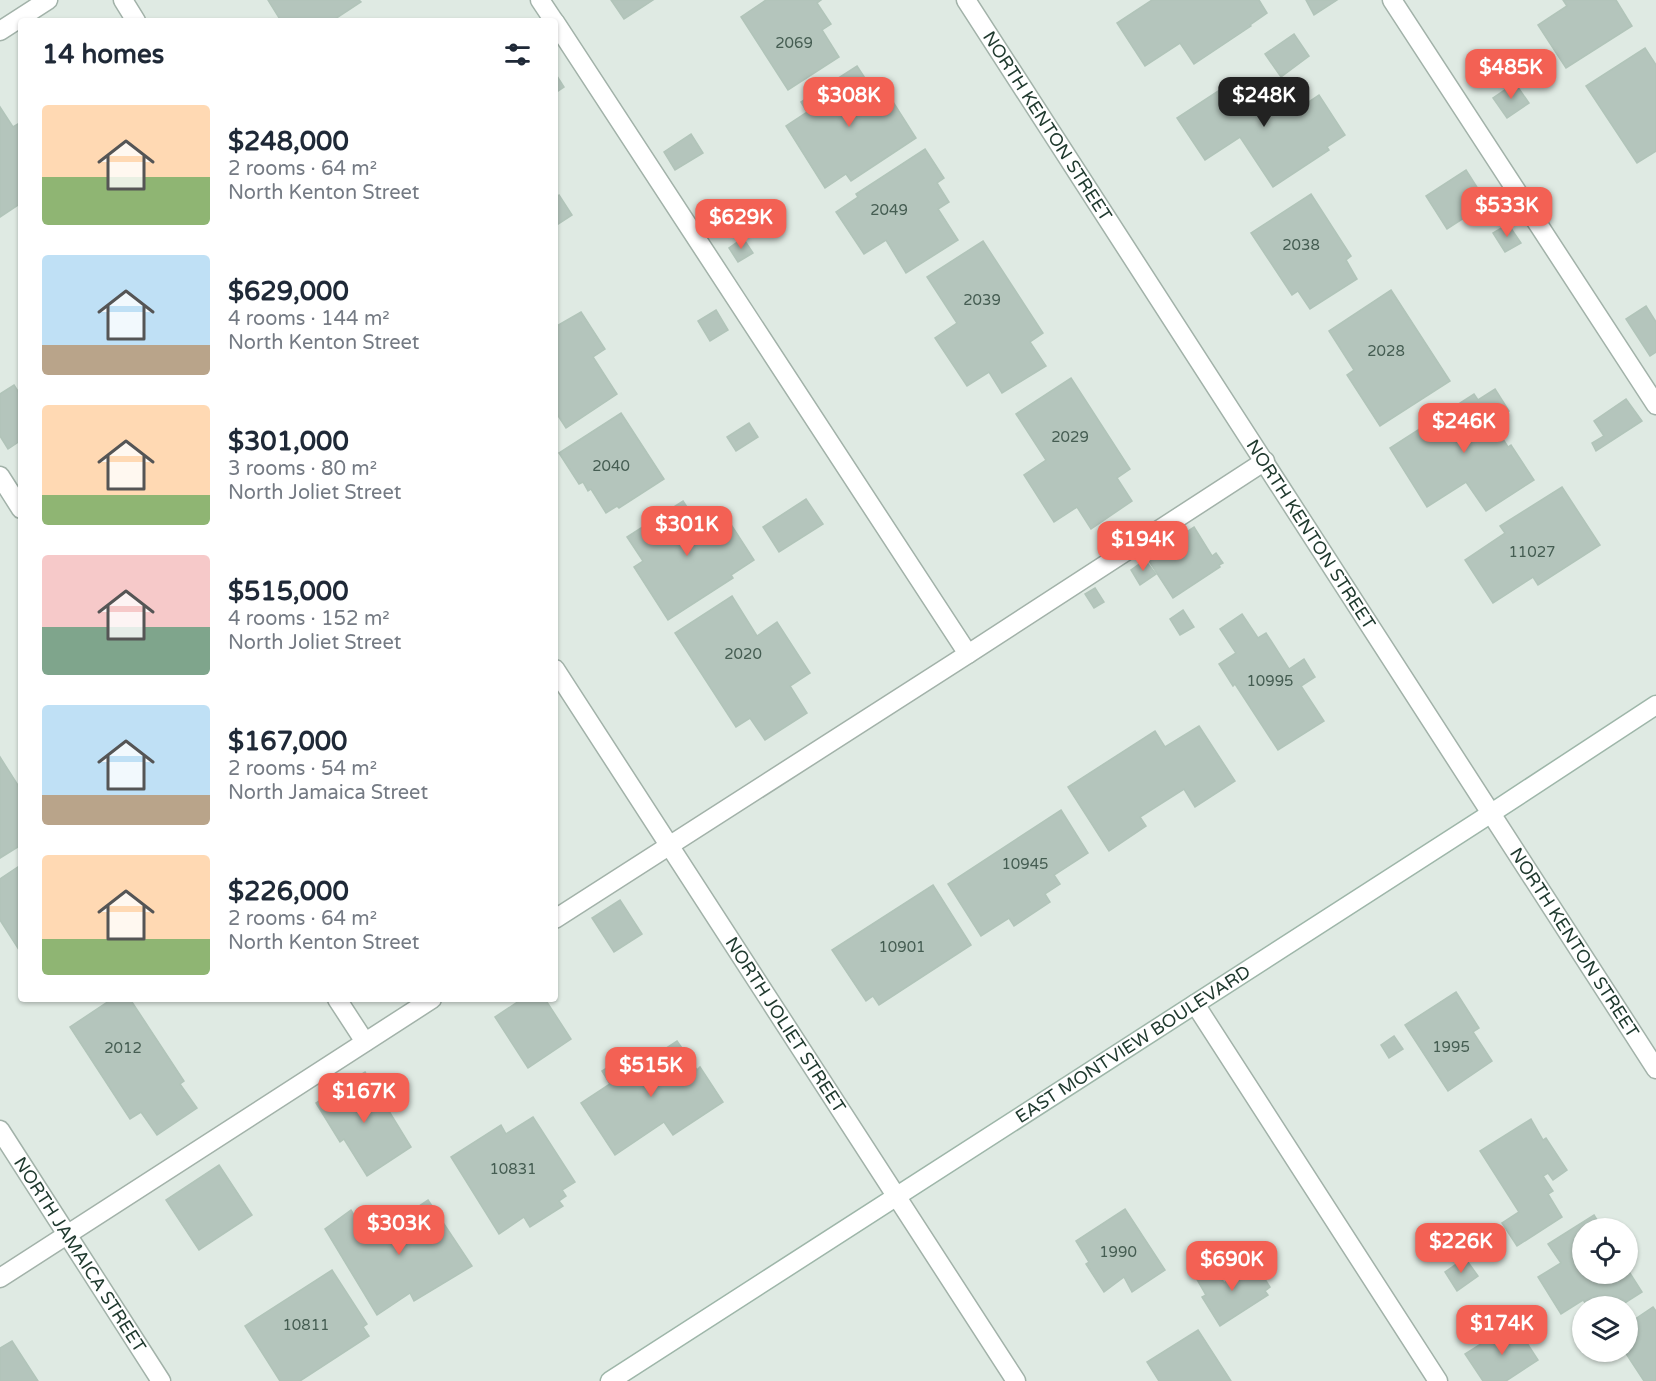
<!DOCTYPE html>
<html lang="en">
<head>
<meta charset="utf-8">
<style>
	body { margin:0; font-family:"Varela Round",sans-serif; background:#f2f2f3; color:#1f2937; height:100vh; display:flex; flex-direction:column; font-size:22px; white-space:nowrap }
	* { box-sizing:border-box; margin:0 }
	p { font-size:20px; color:#747a83 }
	.icon { flex:none; width:33px; height:33px; fill:none; stroke:currentColor; stroke-width:2; stroke-linecap:round; stroke-linejoin:round }
	.map { position:relative; flex:1; overflow:hidden }
	.panel { position:absolute; left:18px; top:18px; width:540px; height:984px; display:flex; flex-direction:column; background:#fff; border-radius:6px; box-shadow:0 2px 4px #0004 }
	.panel>* { flex:none }
	.tools { position:absolute; left:1572px; top:1218px; display:grid; gap:12px }
	.tools a { display:grid; place-items:center; width:66px; height:66px; border-radius:50%; background:#fff; box-shadow:0 2px 4px #0004; font-size:30px }
	.price { position:absolute; translate:-50% -51px; padding:0 14px; border-radius:12px; background:#f36154; color:#fff; font-size:20px; line-height:39px; filter:drop-shadow(0 2px 3px #0008) }
	.price::after { content:''; position:absolute; left:50%; top:36px; width:18px; height:14px; margin-left:-9px; background:inherit; clip-path:polygon(0 0,100% 0,50% 100%) }
	.price.current { background:#222; color:#fff }
	ul { padding:0; list-style:none }
	li { display:flex; align-items:center; gap:18px; height:150px; padding:0 24px }
	li span { display:grid; place-items:center; flex:none; width:168px; height:120px; border-radius:6px; color:#555 }
	li>.icon { margin-inline-start:auto }
	span .icon { width:72px; height:72px; fill:#fffc; stroke-width:1 }
	li b { font-size:26px }
	h2 { display:flex; justify-content:space-between; align-items:center; height:72px; padding:0 24px; font-size:26px }
	.map>svg:first-child { display:block }
	.building { fill:#b4c5bc; stroke:#b1c4b9; stroke-width:1.5 }
	.lines { fill:none; stroke-linecap:round; stroke-linejoin:round }
	.lane-casing { stroke:#a2b2a9; stroke-width:21 }
	.street-casing { stroke:#a2b2a9; stroke-width:21 }
	.secondary-casing { stroke:#9eb6a9; stroke-width:21 }
	.lane { stroke:#fff; stroke-width:18 }
	.street { stroke:#fff; stroke-width:18 }
	.secondary { stroke:#fff; stroke-width:18 }
	.labels { text-anchor:middle; stroke-width:4.5; stroke-linejoin:round; paint-order:stroke }
	.number-label { font-size:15px; fill:#455d52 }
	.street-label { font-size:18px; fill:#203a2f; stroke:#eff7f2 }
</style>
</head>
<body>
<div class="map">
<svg width="1656" height="1381" viewBox="0 0 1656 1381">
	<rect width="100%" height="100%" fill="#dfeae3"/>
	<g class="building">
		<path d="M268,0h91l2,2 -29,19h-51z"/>
		<path d="M611,0h42l-29,19z"/>
		<path d="M766,0h55l-4,3 14,21 -9,6 17,27 -51,33 -47,-73z"/>
		<path d="M1152,0h107l8,13 -17,12 1,1 -57,38 -14,-21 -35,23 -28,-43z"/>
		<path d="M1306,0h31l-23,15z"/>
		<path d="M1563,0h53l16,26 -66,42 -28,-43 29,-19z"/>
		<path d="M1294,34l15,22 -28,21 -16,-23z"/>
		<path d="M1645,48l11,17v86l-19,12 -51,-77z"/>
		<path d="M857,66l15,23 9,-6 35,55 -65,43 -5,-7 -21,14 -39,-62 21,-14 -6,-10z"/>
		<path d="M555,73l9,14 -9,6z"/>
		<path d="M1283,79l18,28 18,-12 26,40 -18,12 2,3 -56,37 -33,-50 -35,23 -28,-42 58,-38 14,21z"/>
		<path d="M1515,83l14,20 -22,15 -14,-20z"/>
		<path d="M0,107l13,20 8,-5v81l-21,14z"/>
		<path d="M691,134l12,19 -28,17 -11,-18z"/>
		<path d="M925,149l19,29 -7,5 12,19 -11,7 20,31 -52,33 -20,-33 -22,14 -28,-42 22,-15 -2,-3z"/>
		<path d="M1466,170l21,33 -40,26 -21,-33z"/>
		<path d="M1311,194l40,62 -5,4 11,19 -47,30 -12,-18 -6,4 -41,-62z"/>
		<path d="M559,195l13,20 -17,11v-28z"/>
		<path d="M719,211l11,17 -14,9 -10,-17z"/>
		<path d="M1508,224l13,19 -16,9 -12,-19z"/>
		<path d="M743,238l10,15 -15,9 -9,-14z"/>
		<path d="M983,241l60,92 -13,9 16,24 -44,27 -13,-21 -22,14 -32,-48 22,-15 -30,-46z"/>
		<path d="M1391,290l59,91 -70,45 -33,-51 7,-5 -25,-39z"/>
		<path d="M1646,306l10,16v30l-6,4 -24,-37z"/>
		<path d="M716,310l12,20 -18,11 -12,-20z"/>
		<path d="M581,312l24,37 -12,8 24,37 -51,34 -11,-17v-84z"/>
		<path d="M1071,378l59,91 -13,9 15,23 -41,28 -14,-22 -23,15 -30,-47 22,-15 -30,-46z"/>
		<path d="M14,385l7,11v47l-1,-2 -12,8 -8,-13v-42z"/>
		<path d="M1495,389l14,22 -17,11 16,25 3,-2 23,35 -48,31 -20,-29 -39,25 -37,-59 84,-54 4,6z"/>
		<path d="M1626,399l16,22 -46,30 -4,-8 12,-7 -10,-15z"/>
		<path d="M621,413l43,66 -45,29 -2,-2 -11,7 -15,-24 -3,2 -5,-9 -4,2 -20,-31z"/>
		<path d="M749,423l9,14 -22,14 -9,-14z"/>
		<path d="M1562,487l38,58 -62,40 -5,-8 -40,26 -28,-43 40,-27 -5,-7z"/>
		<path d="M806,499l17,25 -44,28 -16,-25z"/>
		<path d="M683,501l15,23 23,-15 33,51 -23,15 2,3 -65,42 -34,-53 9,-6 -16,-24z"/>
		<path d="M1194,527l18,29 4,-3 7,10 -4,2 1,2 -47,31 -26,-40z"/>
		<path d="M1145,560l11,14 -16,11 -9,-15z"/>
		<path d="M1095,588l9,14 -10,6 -9,-14z"/>
		<path d="M732,596l25,40 20,-14 33,51 -20,13 17,27 -42,27 -15,-22 -14,9 -61,-94z"/>
		<path d="M1183,610l11,17 -14,8 -10,-16z"/>
		<path d="M1242,614l16,24 8,-5 23,36 15,-10 11,18 -14,9 23,35 -46,29 -43,-66 -2,2 -14,-22 17,-11 -16,-24z"/>
		<path d="M1199,726l36,55 -40,26 -11,-18 -44,28 6,9 -37,25 -41,-64 87,-56 10,16z"/>
		<path d="M0,757l21,33v55l-21,13z"/>
		<path d="M1061,810l27,43 -34,22 6,9 -15,10 5,8 -36,24 -5,-8 -28,18 -33,-52z"/>
		<path d="M21,865v88l-21,-33v-41z"/>
		<path d="M933,885l38,60 -92,60 -6,-9 -7,5 -34,-51z"/>
		<path d="M620,900l22,34 -28,18 -22,-34z"/>
		<path d="M1456,992l23,36 -6,4 19,29 -44,30 -43,-66z"/>
		<path d="M112,999h18l54,82 -4,3 17,24 -40,27 -16,-23 -11,7 -60,-92z"/>
		<path d="M522,999h23l26,40 -43,29 -33,-51z"/>
		<path d="M1394,1036l9,13 -14,9 -8,-13z"/>
		<path d="M677,1041l20,29 3,-3 23,35 -50,33 -9,-13 -49,33 -34,-52 29,-19 -8,-13 19,-12 9,13z"/>
		<path d="M365,1072l46,75 -44,29 -23,-37 -4,3 -24,-39z"/>
		<path d="M533,1117l42,65 -13,8 4,6 -7,5 4,5 -33,21 -6,-10 -25,17 -48,-77 50,-32 5,9z"/>
		<path d="M1531,1119l12,21 3,-2 21,32 -14,10 -5,-7 -5,3 10,15 -5,3 14,23 -45,29 -15,-23 17,-11 -39,-61z"/>
		<path d="M219,1165l33,50 -53,35 -33,-50z"/>
		<path d="M428,1200l44,66 -58,35 -4,-8 -33,22 -52,-86 26,-19 16,26 4,-3 2,4z"/>
		<path d="M1125,1209l40,61 -33,22 -8,-15 -20,15 -18,-28 3,-2 -13,-21z"/>
		<path d="M1594,1215l8,13h-20v46h46v-16l5,9 -5,3 14,22 -22,14h-32l-5,-6 -22,14 -23,-37 23,-14 -13,-19z"/>
		<path d="M1465,1258l13,18 -21,15 -12,-19z"/>
		<path d="M1213,1264l11,19 26,-17 2,2 4,-3 14,22 -5,4 3,4 -48,31 -18,-29 4,-2 -11,-19z"/>
		<path d="M332,1270l35,54 -4,3 6,9 -69,45h-20l-35,-55z"/>
		<path d="M1653,1307l3,4v70h-12l-19,-29h3v-28z"/>
		<path d="M1514,1323l24,37 -32,21h-23l-18,-27z"/>
		<path d="M1198,1330l33,51h-72l-12,-19z"/>
		<path d="M12,1341l26,40h-38v-33z"/>
	</g>
	<g class="lines">
		<defs>
			<g id="lane">
				<path d="M540,0l14,21"/>
				<path d="M1392,0l264,405"/>
				<path d="M555,22l413,632 -413,265"/>
				<path d="M0,476l21,33"/>
				<path d="M968,654l297,-193"/>
				<path d="M337,999l28,43"/>
				<path d="M1195,1004l243,377"/>
				<path d="M0,1278l432,-279"/>
			</g>
			<g id="street">
				<path d="M123,0l13,21"/>
				<path id="s1" d="M966,0l690,1069"/>
				<path d="M0,31l48,-31"/>
				<path id="s2" d="M555,669l461,712"/>
				<path id="s3" d="M0,1130l161,251"/>
			</g>
			<g id="secondary">
				<path id="s4" d="M610,1381l880,-567 166,-109"/>
			</g>
		</defs>
		<use href="#lane" class="lane-casing"/>
		<use href="#street" class="street-casing"/>
		<use href="#secondary" class="secondary-casing"/>
		<use href="#lane" class="lane"/>
		<use href="#street" class="street"/>
		<use href="#secondary" class="secondary"/>
	</g>
	<g class="labels">
		<g class="number-label">
			<text x="794" y="48">2069</text>
			<text x="889" y="215">2049</text>
			<text x="1301" y="250">2038</text>
			<text x="982" y="305">2039</text>
			<text x="1386" y="356">2028</text>
			<text x="1070" y="442">2029</text>
			<text x="611" y="471">2040</text>
			<text x="1532" y="557">11027</text>
			<text x="743" y="659">2020</text>
			<text x="1270" y="686">10995</text>
			<text x="1025" y="869">10945</text>
			<text x="902" y="952">10901</text>
			<text x="1451" y="1052">1995</text>
			<text x="123" y="1053">2012</text>
			<text x="513" y="1174">10831</text>
			<text x="1118" y="1257">1990</text>
			<text x="306" y="1330">10811</text>
		</g>
		<g class="street-label">
			<text dy="6" stroke="none"><textPath href="#s1" startOffset="150">NORTH KENTON STREET</textPath></text>
			<text dy="6" stroke="none"><textPath href="#s1" startOffset="636">NORTH KENTON STREET</textPath></text>
			<text dy="6" stroke="none"><textPath href="#s1" startOffset="1122">NORTH KENTON STREET</textPath></text>
			<text dy="6" stroke="none"><textPath href="#s2" startOffset="424">NORTH JOLIET STREET</textPath></text>
			<text dy="6" stroke="none"><textPath href="#s4" startOffset="622">EAST MONTVIEW BOULEVARD</textPath></text>
			<text dy="6" stroke="none"><textPath href="#s3" startOffset="148">NORTH JAMAICA STREET</textPath></text>
		</g>
	</g>
</svg>
<div class="tools">
<a><svg class="icon" aria-label="locate" viewBox="0 0 24 24"><circle cx="12" cy="12" r="6"/><path d="M12 2v4M12 18v4M2 12h4M18 12h4"/></svg></a>
<a><svg class="icon" aria-label="layers" viewBox="0 0 24 24"><path d="M12 4l9 5-9 5-9-5zM3 14l9 5 9-5"/></svg></a>
</div>
<b class="price" style="left:1511px;top:100px">$485K</b>
<b class="price" style="left:849px;top:128px">$308K</b>
<b class="price current" style="left:1264px;top:128px">$248K</b>
<b class="price" style="left:1507px;top:238px">$533K</b>
<b class="price" style="left:741px;top:250px">$629K</b>
<b class="price" style="left:1464px;top:454px">$246K</b>
<b class="price" style="left:687px;top:557px">$301K</b>
<b class="price" style="left:1143px;top:572px">$194K</b>
<b class="price" style="left:651px;top:1098px">$515K</b>
<b class="price" style="left:364px;top:1124px">$167K</b>
<b class="price" style="left:399px;top:1256px">$303K</b>
<b class="price" style="left:1461px;top:1274px">$226K</b>
<b class="price" style="left:1232px;top:1292px">$690K</b>
<b class="price" style="left:1502px;top:1356px">$174K</b>
<section class="panel">
<h2>14 homes<svg class="icon" aria-label="filters" viewBox="0 0 24 24"><path d="M4 7h16M4 17h16"/><circle cx="9" cy="7" r="2"/><circle cx="15" cy="17" r="2"/></svg></h2>
<ul>
<li><span style="background:linear-gradient(#ffd9b3 60%,#8fb573 0)"><svg class="icon" aria-label="home" viewBox="0 0 24 24"><path d="M3 11l9-7 9 7M6 9v11h12V9"/></svg></span><div><b>$248,000</b><p>2 rooms · 64 m²</p><p>North Kenton Street</p></div></li>
<li><span style="background:linear-gradient(#bfe0f5 75%,#b9a48a 0)"><svg class="icon" aria-label="home" viewBox="0 0 24 24"><path d="M3 11l9-7 9 7M6 9v11h12V9"/></svg></span><div><b>$629,000</b><p>4 rooms · 144 m²</p><p>North Kenton Street</p></div></li>
<li><span style="background:linear-gradient(#ffd9b3 75%,#8fb573 0)"><svg class="icon" aria-label="home" viewBox="0 0 24 24"><path d="M3 11l9-7 9 7M6 9v11h12V9"/></svg></span><div><b>$301,000</b><p>3 rooms · 80 m²</p><p>North Joliet Street</p></div></li>
<li><span style="background:linear-gradient(#f6c9c9 60%,#7fa58c 0)"><svg class="icon" aria-label="home" viewBox="0 0 24 24"><path d="M3 11l9-7 9 7M6 9v11h12V9"/></svg></span><div><b>$515,000</b><p>4 rooms · 152 m²</p><p>North Joliet Street</p></div></li>
<li><span style="background:linear-gradient(#bfe0f5 75%,#b9a48a 0)"><svg class="icon" aria-label="home" viewBox="0 0 24 24"><path d="M3 11l9-7 9 7M6 9v11h12V9"/></svg></span><div><b>$167,000</b><p>2 rooms · 54 m²</p><p>North Jamaica Street</p></div></li>
<li><span style="background:linear-gradient(#ffd9b3 70%,#8fb573 0)"><svg class="icon" aria-label="home" viewBox="0 0 24 24"><path d="M3 11l9-7 9 7M6 9v11h12V9"/></svg></span><div><b>$226,000</b><p>2 rooms · 64 m²</p><p>North Kenton Street</p></div></li>
</ul>
</section>
</div>
</body>
</html>
